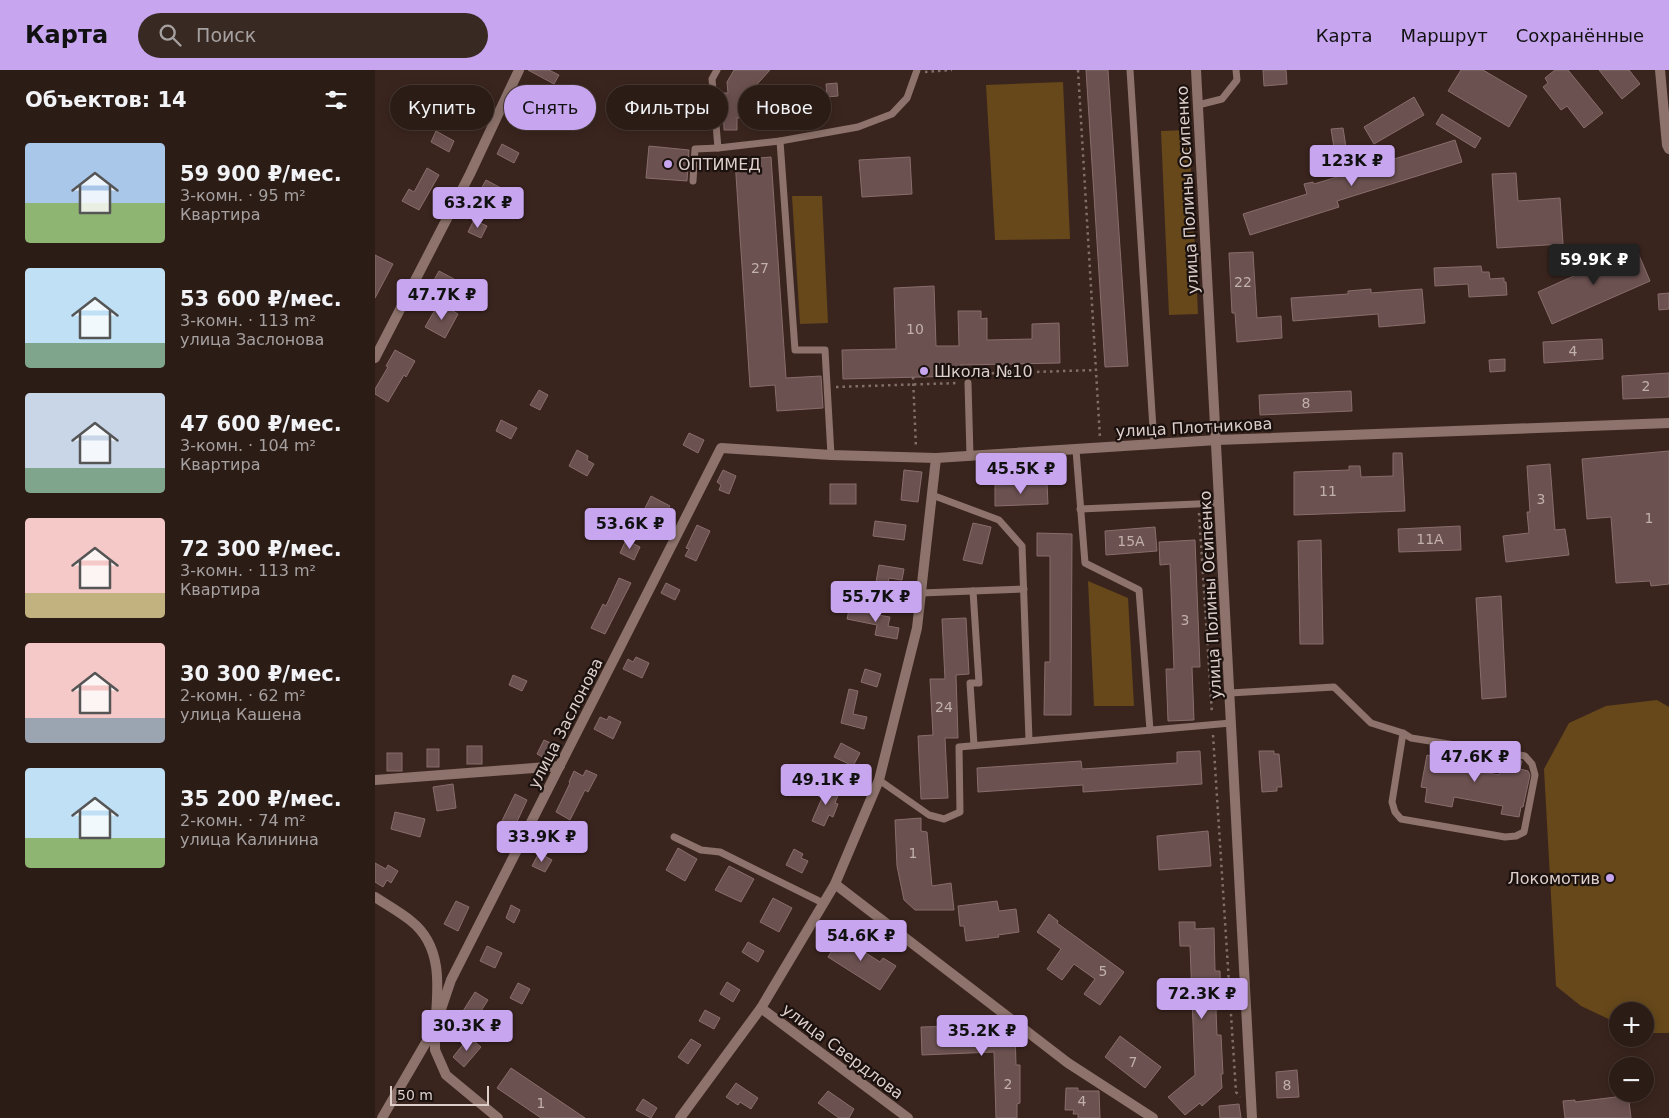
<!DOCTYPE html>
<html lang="ru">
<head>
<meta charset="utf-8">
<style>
	body { margin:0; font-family:"DejaVu Sans",sans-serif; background:#382923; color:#f1f3f6; height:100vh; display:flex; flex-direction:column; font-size:19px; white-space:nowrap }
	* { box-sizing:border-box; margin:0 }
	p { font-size:16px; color:#a6a1a1 }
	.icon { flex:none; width:28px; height:28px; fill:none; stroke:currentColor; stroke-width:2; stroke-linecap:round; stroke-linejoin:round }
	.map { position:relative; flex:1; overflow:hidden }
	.drawer { display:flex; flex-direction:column; background:#2c1c16; width:375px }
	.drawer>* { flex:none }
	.hud { position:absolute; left:15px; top:15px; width:475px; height:45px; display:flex; gap:10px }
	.fabs { position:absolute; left:1234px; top:932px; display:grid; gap:10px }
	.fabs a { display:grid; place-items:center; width:45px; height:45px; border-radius:50%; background:#2c1c16; box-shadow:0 2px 12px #0003,0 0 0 1px #483a35; font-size:25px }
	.scale { position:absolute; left:15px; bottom:12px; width:99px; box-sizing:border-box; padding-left:5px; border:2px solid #decfcb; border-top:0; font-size:14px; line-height:18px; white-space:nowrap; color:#decfcb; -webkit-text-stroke:4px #1b110e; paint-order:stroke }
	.price { position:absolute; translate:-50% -42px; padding:0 11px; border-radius:5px; background:#c7a6ef; color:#111; font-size:16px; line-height:32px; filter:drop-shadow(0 1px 2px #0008) }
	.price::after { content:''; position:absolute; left:50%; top:30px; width:15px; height:11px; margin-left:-8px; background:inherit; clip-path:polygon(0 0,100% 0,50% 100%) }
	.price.active { background:#222; color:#fff }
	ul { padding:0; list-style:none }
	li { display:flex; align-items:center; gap:15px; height:125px; padding:0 25px }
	li span { display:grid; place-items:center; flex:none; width:140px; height:100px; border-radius:5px; color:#555 }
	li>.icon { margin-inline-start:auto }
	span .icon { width:60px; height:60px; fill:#fffc; stroke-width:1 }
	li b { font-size:21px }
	h2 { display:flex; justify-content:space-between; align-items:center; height:60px; padding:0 25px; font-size:21px }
	.chip { padding:0 18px; border-radius:22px; background:#2c1c16; box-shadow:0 2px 12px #0003,0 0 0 1px #483a35; font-size:18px; line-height:45px }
	.chip.active { background:#c7a6ef; color:#111 }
	header { display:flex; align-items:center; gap:30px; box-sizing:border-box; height:70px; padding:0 25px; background:#c7a6ef; color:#111 }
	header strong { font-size:24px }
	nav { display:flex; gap:28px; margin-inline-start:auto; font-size:18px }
	.search { width:350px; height:45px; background:#382923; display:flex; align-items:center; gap:12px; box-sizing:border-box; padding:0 18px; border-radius:28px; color:#a6a1a1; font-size:19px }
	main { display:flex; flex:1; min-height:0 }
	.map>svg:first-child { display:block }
	.park { fill:#66481a }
	.building { fill:#6b5150; stroke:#886d6c }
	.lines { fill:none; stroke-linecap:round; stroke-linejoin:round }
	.path { stroke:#816f69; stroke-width:2.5; stroke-dasharray:2.5 4; stroke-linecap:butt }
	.service { stroke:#8d736b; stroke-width:7 }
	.minor { stroke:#8d736b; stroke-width:10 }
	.tertiary { stroke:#8d736b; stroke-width:10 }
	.poi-dot { fill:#c7a6ef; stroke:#1b110e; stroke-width:2 }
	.labels { text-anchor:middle; stroke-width:4.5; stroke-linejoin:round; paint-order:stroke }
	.number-label { font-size:14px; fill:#c1b0ac }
	.poi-label { font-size:16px; fill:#decfcb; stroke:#1b110e; text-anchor:start }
	.street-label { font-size:16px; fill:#decfcb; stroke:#1b110e }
</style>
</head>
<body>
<header>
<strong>Карта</strong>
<div class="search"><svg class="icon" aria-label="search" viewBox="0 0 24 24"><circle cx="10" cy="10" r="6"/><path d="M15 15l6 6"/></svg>Поиск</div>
<nav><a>Карта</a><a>Маршрут</a><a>Сохранённые</a></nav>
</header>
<main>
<section class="drawer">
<h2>Объектов: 14<svg class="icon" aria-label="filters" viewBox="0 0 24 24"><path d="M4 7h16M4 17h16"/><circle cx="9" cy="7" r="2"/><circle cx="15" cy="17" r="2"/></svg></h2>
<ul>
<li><span style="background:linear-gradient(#a9c7e8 60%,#8fb573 0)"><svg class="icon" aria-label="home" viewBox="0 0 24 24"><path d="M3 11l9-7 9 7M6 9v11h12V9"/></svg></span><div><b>59 900 ₽/мес.</b><p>3-комн. · 95 m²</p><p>Квартира</p></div></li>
<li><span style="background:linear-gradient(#bfe0f5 75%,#7fa58c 0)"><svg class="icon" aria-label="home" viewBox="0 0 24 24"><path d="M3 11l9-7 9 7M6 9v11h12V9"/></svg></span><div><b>53 600 ₽/мес.</b><p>3-комн. · 113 m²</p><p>улица Заслонова</p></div></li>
<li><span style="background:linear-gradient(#c9d6e8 75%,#7fa58c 0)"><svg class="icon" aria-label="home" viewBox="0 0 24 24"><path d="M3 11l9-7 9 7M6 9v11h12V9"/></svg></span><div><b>47 600 ₽/мес.</b><p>3-комн. · 104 m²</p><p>Квартира</p></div></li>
<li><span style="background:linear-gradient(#f6c9c9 75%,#c2b280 0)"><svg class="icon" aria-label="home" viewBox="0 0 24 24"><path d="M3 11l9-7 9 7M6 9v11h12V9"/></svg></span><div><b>72 300 ₽/мес.</b><p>3-комн. · 113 m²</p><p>Квартира</p></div></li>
<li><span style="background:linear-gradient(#f6c9c9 75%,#9aa5b1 0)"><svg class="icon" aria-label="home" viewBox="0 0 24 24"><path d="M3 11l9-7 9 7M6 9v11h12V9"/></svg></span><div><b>30 300 ₽/мес.</b><p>2-комн. · 62 m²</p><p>улица Кашена</p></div></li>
<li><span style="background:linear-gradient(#bfe0f5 70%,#8fb573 0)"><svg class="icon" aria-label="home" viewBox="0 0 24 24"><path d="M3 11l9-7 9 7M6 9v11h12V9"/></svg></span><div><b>35 200 ₽/мес.</b><p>2-комн. · 74 m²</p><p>улица Калинина</p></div></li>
</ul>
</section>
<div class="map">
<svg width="1294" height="1048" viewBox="0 0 1294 1048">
	<rect width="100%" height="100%" fill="#3a251e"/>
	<g class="park">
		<path d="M688,12l7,157 -75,1 -9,-155z"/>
		<path d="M814,60l9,184 -29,1 -8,-184z"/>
		<path d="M417,126h30l6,127 -28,1z"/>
		<path d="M713,511l40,17 6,108h-40z"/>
		<path d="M1282,630l12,7v326h-24v-22h-28v12l-36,-17 -25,-20 -12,-217 25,-46 37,-17z"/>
	</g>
	<g class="building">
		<path d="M153,0h21l10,5 -5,9z"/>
		<path d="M359,0h36l-20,22 1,25 -14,1v12h-13l-1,-37h5l-1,-11z"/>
		<path d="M711,0h22l20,296 -23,1z"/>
		<path d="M888,0h23l1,14 -23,2z"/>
		<path d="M1086,0h22l44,26 -18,31 -61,-36z"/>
		<path d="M1180,0h13l35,43 -19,15 -17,-22 -6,4 -18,-23 5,-4 -3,-5z"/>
		<path d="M1224,0h30l11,14 -18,15z"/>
		<path d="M462,13l1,13 -11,1 -1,-13z"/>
		<path d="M1039,27l10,18 -50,29 -10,-17z"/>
		<path d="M1067,44l39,24 -6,10 -39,-24z"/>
		<path d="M968,58l5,32 -11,6 -6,-37z"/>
		<path d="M61,61l18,10 -5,11 -18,-10z"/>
		<path d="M1080,70l7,22 -125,39 2,6 -89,28 -7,-21 64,-20 -3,-10 9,-2 1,2 36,-11 1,5 28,-9 -1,-5z"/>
		<path d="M127,74l17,9 -5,10 -17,-9z"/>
		<path d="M274,76l40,4 -2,31 -41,-3z"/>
		<path d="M396,87l15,221 35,-2 2,32 -46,3 -2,-26 -25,2 -15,-227z"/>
		<path d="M535,87l2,37 -50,3 -3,-37z"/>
		<path d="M52,98l12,7 -20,35 -17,-9 7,-12 5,3z"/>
		<path d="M1141,103l2,28 42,-3 3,46 -66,4 -5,-74z"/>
		<path d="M111,110l15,8 -5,9 -15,-8z"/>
		<path d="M99,150l13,6 -6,12 -13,-6z"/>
		<path d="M1261,178l14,33 -98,43 -14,-32z"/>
		<path d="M878,182l4,66 24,-2 1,22 -45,4 -2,-29h-3l-3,-60z"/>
		<path d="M0,185l18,9 -18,34z"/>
		<path d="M1106,196l1,6h7l1,7 14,-1v4h2l1,13 -38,2 -1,-13 -33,2 -1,-18z"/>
		<path d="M64,201l15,8 -5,9 -15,-8z"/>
		<path d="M559,216l2,60h23l-1,-35h23v8l6,-1v22l45,-1v-15l27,-1 1,40 -100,2v11l-117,3 -1,-29 54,-1 -2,-61z"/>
		<path d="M996,219v4l51,-4 3,34 -46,4 -1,-13 -85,7 -2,-23 57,-4v-3z"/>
		<path d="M1294,223v16l-10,1 -1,-16z"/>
		<path d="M64,233l19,11 -13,24 -20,-11z"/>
		<path d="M1227,269l1,20 -59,4 -1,-21z"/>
		<path d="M20,280l20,11 -9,16 -2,-2 -16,27 -13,-8v-5l13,-22 -2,-1z"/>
		<path d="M1130,289v12l-15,1 -1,-12z"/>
		<path d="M1294,303v24l-46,2 -1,-23z"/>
		<path d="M164,320l9,5 -8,15 -10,-5z"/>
		<path d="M976,321l1,20 -92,4 -1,-20z"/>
		<path d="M126,350l16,8 -6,11 -15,-8z"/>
		<path d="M314,363l15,7 -6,13 -15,-8z"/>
		<path d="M202,380l11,6 -1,4 7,4 -7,12 -18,-10z"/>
		<path d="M1294,381v133l-18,2 -1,-5 -34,2 -5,-66 -24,2 -5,-60z"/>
		<path d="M1018,383h9l3,58 -111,4v-43l55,-2v-4h11l1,11 32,-1z"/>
		<path d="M1175,394l5,66 10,-1 4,26 -63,7 -3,-26 26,-3 -2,-21h3l-3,-46z"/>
		<path d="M348,400l13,6 -7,18 -10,-4 2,-5 -4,-3z"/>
		<path d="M529,400l18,2 -4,30 -17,-2z"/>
		<path d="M672,413l1,21 -53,2v-21z"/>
		<rect x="455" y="414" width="26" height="20"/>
		<path d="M276,426l19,10 -7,13 -9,-5 -2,4 -10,-4z"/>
		<path d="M500,451l31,4 -2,15 -31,-4z"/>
		<path d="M598,453l18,4 -9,37 -19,-4z"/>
		<path d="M322,455l13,6 -14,30 -11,-5 4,-7 -3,-1z"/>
		<path d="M1085,456l1,24 -62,2 -1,-23z"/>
		<path d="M780,457l2,24 -51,4 -1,-24z"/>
		<path d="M662,463l35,1 -1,181h-27l1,-53h5v-106h-13z"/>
		<path d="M251,470l14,7 -6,13 -14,-7z"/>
		<path d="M820,470l5,127h-8l2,53 -26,1 -2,-52h8l-4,-105 -10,1 -1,-23z"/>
		<path d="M946,470l2,104h-23l-2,-103z"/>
		<path d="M504,495l25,4 -2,11 -13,-2 -1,5 -12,-1z"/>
		<path d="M244,508l12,5 -26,51 -14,-6 12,-24 3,2z"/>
		<path d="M291,513l14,7 -5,10 -14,-7z"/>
		<path d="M1126,526l5,101 -24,2 -6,-101z"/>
		<path d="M474,540l41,7 -2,9 11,2 -2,11 -22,-4 2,-10 -30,-6z"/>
		<path d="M591,548l3,56 -13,1 2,63h-13l3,60 -27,1 -3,-63 15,-1 -3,-56h15l-3,-60z"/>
		<path d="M261,587l13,6 -7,15 -19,-9 5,-10 5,3z"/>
		<path d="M490,599l16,5 -4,13 -16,-5z"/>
		<path d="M138,605l14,6 -5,10 -13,-6z"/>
		<path d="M474,619l9,2 -5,23 14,3 -3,12 -23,-6z"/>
		<path d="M234,646l12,6 -8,17 -19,-10 6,-12 7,3z"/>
		<path d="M169,670l9,4 -7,15 -9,-5z"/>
		<path d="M466,673l19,10 -7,13 -19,-9z"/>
		<rect x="92" y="676" width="15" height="18"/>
		<path d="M1067,678l18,3 -3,16 42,8 4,-17 19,3 -2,8 8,2 2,4 -7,32h-2l-2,10 -18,-3 2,-8 -49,-9 -2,10 -27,-5 2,-14 -6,-1 6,-32 13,3z"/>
		<rect x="52" y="679" width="12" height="18"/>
		<path d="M825,681l2,33 -119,8v-7l-105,7 -1,-24 104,-7 1,8 95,-6v-11z"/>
		<path d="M884,681h15v3h5l3,33h-5v4l-15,1z"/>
		<rect x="12" y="683" width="15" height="18"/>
		<path d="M211,700l11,5 -9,17 -3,-2 -15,30 -14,-8 14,-29 -1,-1 5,-11 9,5z"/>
		<path d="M78,714l3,24 -19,3 -4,-24z"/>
		<path d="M448,716l16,7 -4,10 3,1 -5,13 -4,-2 -5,11 -12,-5 10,-23 -4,-2z"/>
		<path d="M140,724l12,6 -12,26h-2l-2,4 -11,-5z"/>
		<path d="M20,742l30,7 -5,18 -29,-8z"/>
		<path d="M546,748v13l6,1 5,54 19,-3 3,27h-39l-11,-10 -7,-34 -2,-46z"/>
		<path d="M833,761l3,35 -52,4 -2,-34z"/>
		<path d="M303,778l19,11 -12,22 -19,-11z"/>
		<path d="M419,779l9,5 -2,4 7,3 -6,12 -16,-8z"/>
		<path d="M164,783l13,7 -7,12 -13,-6z"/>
		<path d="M0,793l11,6 2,-4 10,6 -7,12 -4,-3 -4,7 -8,-5z"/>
		<path d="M354,796l25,13 -13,23 -26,-12z"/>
		<path d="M398,828l19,10 -13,24 -19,-10z"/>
		<path d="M81,831l13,6 -11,24 -14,-7z"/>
		<path d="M622,831l2,10 17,-2 3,23 -21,3 1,2 -33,4 -2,-15h-4l-2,-20z"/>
		<path d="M136,835l9,5 -6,13 -8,-5z"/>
		<path d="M674,844l9,7 -1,2 67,49 -24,33 -16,-11 11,-15 -21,-15 -12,16 -15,-11 14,-20 -24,-17z"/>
		<path d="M804,852h16v7l19,-1 1,43h5l1,38 -5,1 1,25h4l2,39h-2l1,14 -20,18 -2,-3 -15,12 -17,-18 27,-22 -5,-129h-10z"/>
		<path d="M469,862l11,7 -3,5 28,18 3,-4 13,8 -16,24 -52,-33z"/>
		<path d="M373,872l16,9 -6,11 -16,-10z"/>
		<path d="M112,876l15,7 -7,15 -15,-7z"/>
		<path d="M352,912l13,8 -7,12 -13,-8z"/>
		<path d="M143,913l12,6 -8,15 -12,-6z"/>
		<path d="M100,922l13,8 -12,19 -13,-8z"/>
		<path d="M330,940l15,8 -6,11 -15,-8z"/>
		<path d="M619,955v4l18,-1 3,3 1,34h4v38l-3,1v14h-21l-2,-66 -72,3 -1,-28z"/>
		<path d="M745,966l41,31 -16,21 -40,-31z"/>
		<path d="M94,967l12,10 -17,20 -11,-10z"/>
		<path d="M316,969l10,6 -13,19 -10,-7z"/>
		<path d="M136,998l74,50h-44l-44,-30z"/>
		<path d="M922,1000l2,27 -22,1 -1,-26z"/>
		<path d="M361,1013l22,15 -7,11 -11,-7 -2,3 -12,-8z"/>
		<path d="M691,1018h12v3h21l1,27h-22v-4h-5l1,-4h-9z"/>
		<path d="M453,1021l26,18 -5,9h-10l-21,-15z"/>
		<path d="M1241,1024h12l3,24h-66l-2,-17 12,-1v2l41,-5z"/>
		<path d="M268,1029l14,9 -6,10 -15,-8z"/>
		<path d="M864,1034l2,14h-21l-1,-12z"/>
	</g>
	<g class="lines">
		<g class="path">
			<path d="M703,0l22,368"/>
			<path d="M550,2l27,-2"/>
			<path d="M597,304l124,-4"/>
			<path d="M538,307l3,71"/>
			<path d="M461,317l122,-4"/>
			<path d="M824,443l13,201"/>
			<path d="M838,665l23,357 4,5"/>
		</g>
		<g class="service">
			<path d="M342,0l-5,9 6,69 62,-7 78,-14 34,-13 15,-16 10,-28"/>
			<path d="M755,0l24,374"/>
			<path d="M823,35l24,-6 15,-19 -1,-10"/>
			<path d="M405,71l15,209h30l6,105"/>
			<path d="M318,111l2,-32 23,-1"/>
			<path d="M593,313l2,73"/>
			<path d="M701,380l9,113 54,27 11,140"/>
			<path d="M557,425l67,25 23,26 7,194"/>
			<path d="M705,439l140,-6"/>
			<path d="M598,521l6,92h-9l4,62"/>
			<path d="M546,523l103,-4"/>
			<path d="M855,623l104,-6 37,36 32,10 8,5 114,18 7,8 3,11 -11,57 -8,4 -11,1 -104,-18 -6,-7 -3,-10 11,-69"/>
			<path d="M504,710l50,35 15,4 16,-7 -1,-65 272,-24"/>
			<path d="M299,767l27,13 19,2 103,51"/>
		</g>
		<g class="minor">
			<path d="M821,0l56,1048"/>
			<path d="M1285,0l7,75 2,4"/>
			<path d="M0,288l95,-184 49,-104"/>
			<path d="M0,710l185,-14"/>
			<path d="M460,814l233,179 85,55"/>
			<path d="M386,938l147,110"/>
			<path d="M60,958v22l11,25 52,43"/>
			<path d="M7,1048l53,-91 16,-47 270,-532 110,7 105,3 281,-18 452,-17"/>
			<path d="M305,1048l81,-110 74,-124 44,-104 38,-152 19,-170"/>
		</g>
		<path class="tertiary" d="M0,827c12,8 25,15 36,24 33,26 27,69 24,106"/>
	</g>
	<g class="poi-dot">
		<circle cx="293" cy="94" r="5"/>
		<circle cx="549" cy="301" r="5"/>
		<circle cx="1235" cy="808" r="5"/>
	</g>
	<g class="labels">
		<g class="number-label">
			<text x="385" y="203">27</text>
			<text x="868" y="217">22</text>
			<text x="540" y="264">10</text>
			<text x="1198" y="286">4</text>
			<text x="1271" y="321">2</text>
			<text x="931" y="338">8</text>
			<text x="953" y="426">11</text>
			<text x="1166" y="434">3</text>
			<text x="1274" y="453">1</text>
			<text x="1055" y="474">11А</text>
			<text x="756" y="476">15А</text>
			<text x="810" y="555">3</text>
			<text x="569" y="642">24</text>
			<text x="538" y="788">1</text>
			<text x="728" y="906">5</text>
			<text x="758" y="997">7</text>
			<text x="633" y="1019">2</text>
			<text x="912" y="1020">8</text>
			<text x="707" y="1036">4</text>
			<text x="166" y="1038">1</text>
		</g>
		<g class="poi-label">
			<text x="303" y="100">ОПТИМЕД</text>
			<text x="559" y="307">Школа №10</text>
			<text x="1225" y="814" text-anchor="end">Локомотив</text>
		</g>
		<g class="street-label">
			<text transform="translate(812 120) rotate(-93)" y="6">улица Полины Осипенко</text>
			<text transform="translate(819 357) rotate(-3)" y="6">улица Плотникова</text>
			<text transform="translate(835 525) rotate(-93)" y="6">улица Полины Осипенко</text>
			<text transform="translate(190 653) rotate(-63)" y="6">улица Заслонова</text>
			<text transform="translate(468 981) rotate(37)" y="6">улица Свердлова</text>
		</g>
	</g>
</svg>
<div class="fabs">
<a>+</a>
<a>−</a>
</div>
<div class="scale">50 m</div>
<b class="price" style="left:977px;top:117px">123K ₽</b>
<b class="price" style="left:103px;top:159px">63.2K ₽</b>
<b class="price active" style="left:1219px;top:216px">59.9K ₽</b>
<b class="price" style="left:67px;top:251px">47.7K ₽</b>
<b class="price" style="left:646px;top:425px">45.5K ₽</b>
<b class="price" style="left:255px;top:480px">53.6K ₽</b>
<b class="price" style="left:501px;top:553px">55.7K ₽</b>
<b class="price" style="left:1100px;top:713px">47.6K ₽</b>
<b class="price" style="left:451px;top:736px">49.1K ₽</b>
<b class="price" style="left:167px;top:793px">33.9K ₽</b>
<b class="price" style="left:486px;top:892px">54.6K ₽</b>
<b class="price" style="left:827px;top:950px">72.3K ₽</b>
<b class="price" style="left:92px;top:982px">30.3K ₽</b>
<b class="price" style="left:607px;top:987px">35.2K ₽</b>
<div class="hud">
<a class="chip">Купить</a>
<a class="chip active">Снять</a>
<a class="chip">Фильтры</a>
<a class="chip">Новое</a>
</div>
</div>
</main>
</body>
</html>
